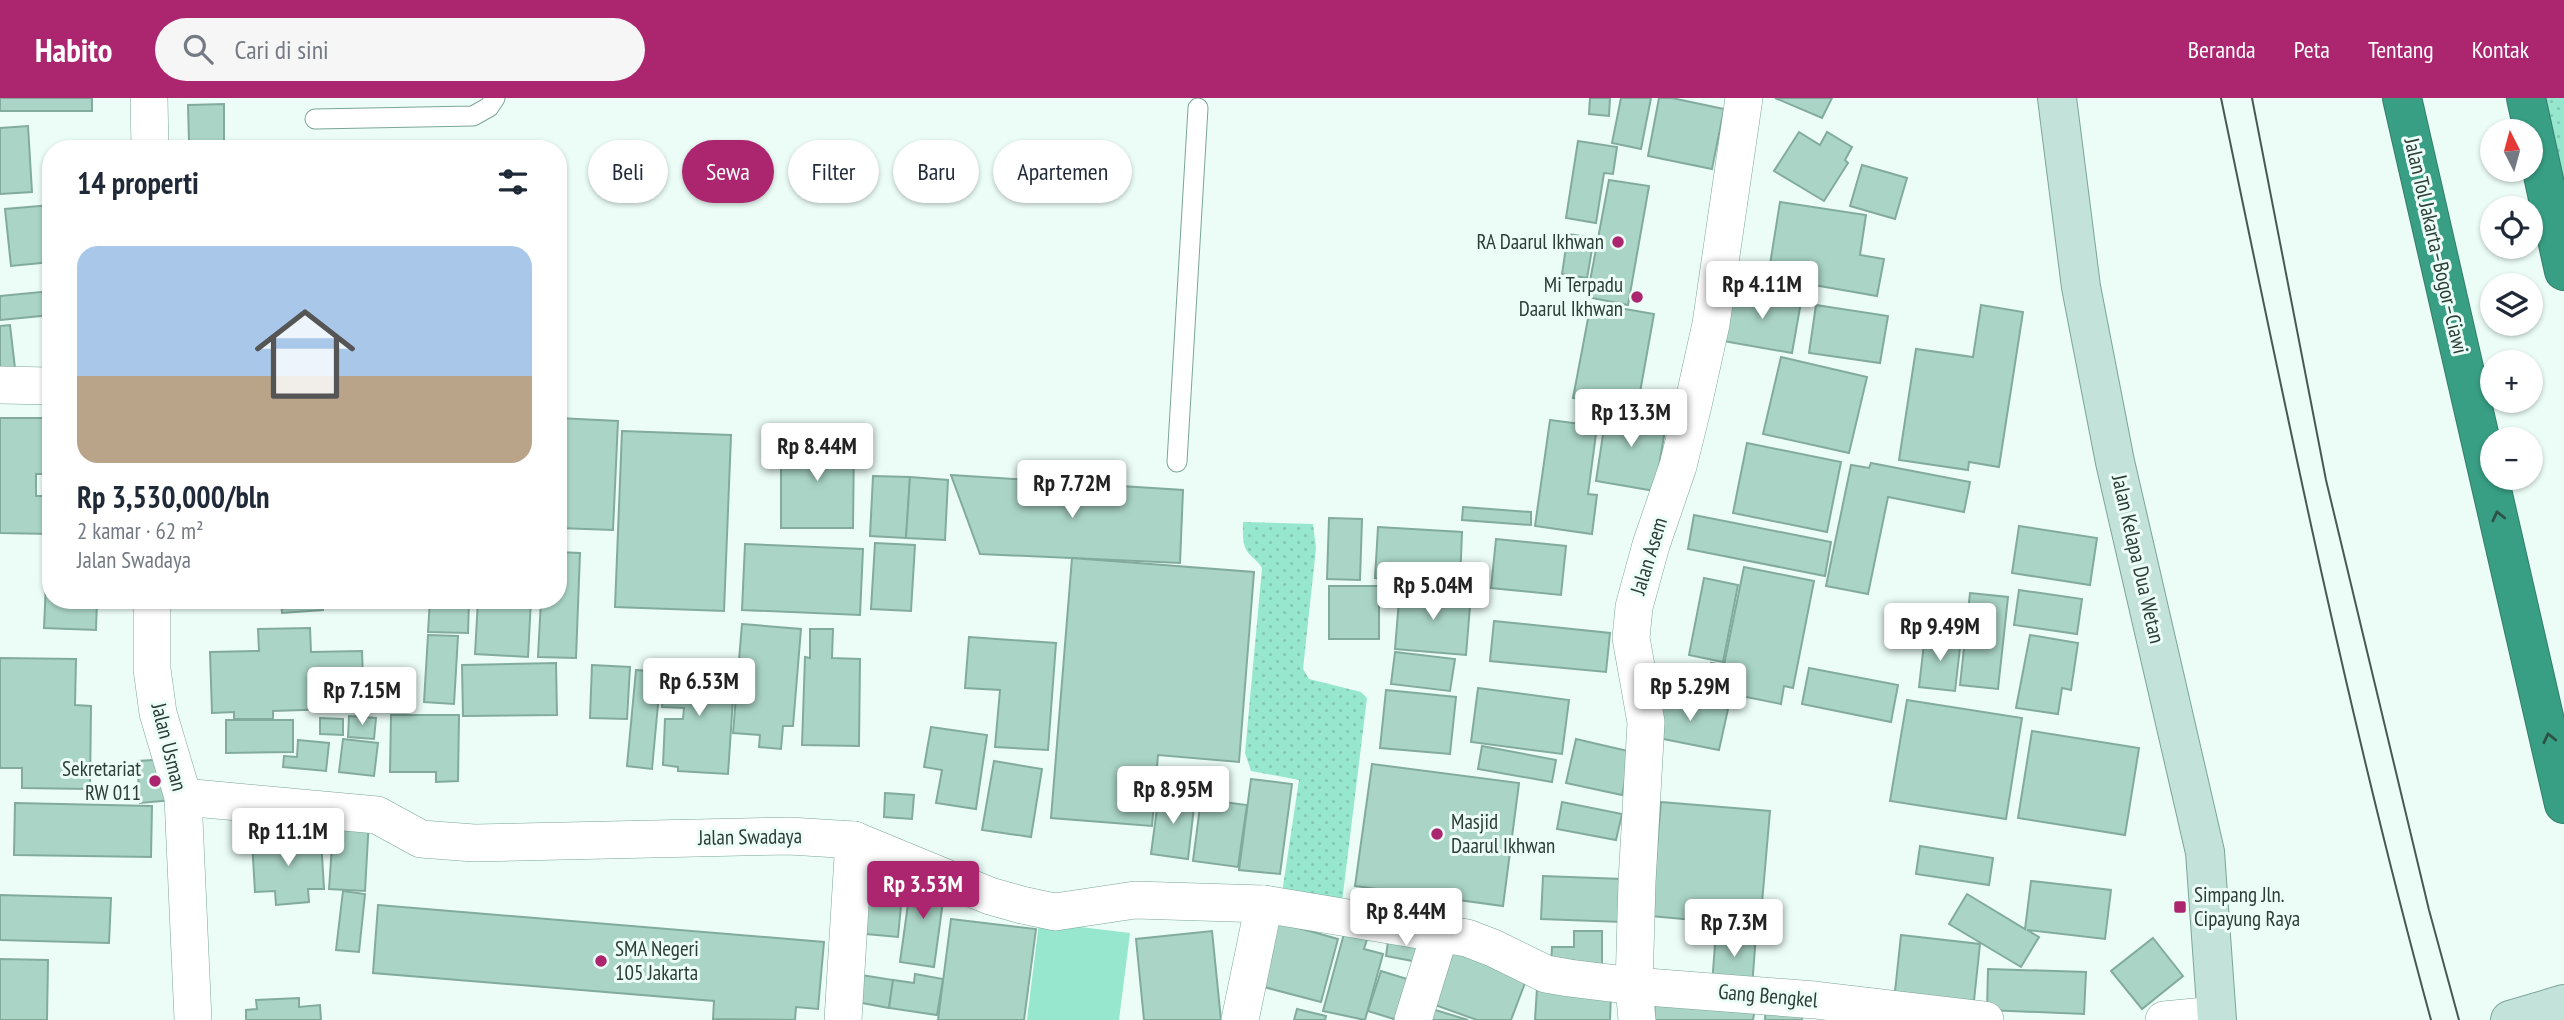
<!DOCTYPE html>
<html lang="id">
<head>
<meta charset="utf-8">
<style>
	body { margin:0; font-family:"PT Sans Narrow",sans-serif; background:#f6f6f7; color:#1f2937; height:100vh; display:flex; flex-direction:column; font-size:26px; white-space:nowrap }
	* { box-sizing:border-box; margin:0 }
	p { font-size:23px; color:#747a83 }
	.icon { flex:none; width:38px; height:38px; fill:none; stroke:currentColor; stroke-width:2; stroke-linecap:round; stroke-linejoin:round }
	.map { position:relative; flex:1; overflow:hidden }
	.details { position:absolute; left:42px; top:42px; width:525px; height:469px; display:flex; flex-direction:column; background:#fff; border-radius:28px; box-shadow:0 2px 5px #0004 }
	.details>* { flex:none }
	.banner { position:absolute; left:588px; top:42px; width:665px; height:63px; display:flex; gap:14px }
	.needle { width:46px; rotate:354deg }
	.buttons { position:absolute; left:2480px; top:21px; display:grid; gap:14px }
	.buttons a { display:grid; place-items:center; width:63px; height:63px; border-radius:50%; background:#fff; box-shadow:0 2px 5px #0004; font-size:35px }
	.price { position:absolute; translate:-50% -60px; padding:0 16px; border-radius:7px; background:#fff; color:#222; font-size:23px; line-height:46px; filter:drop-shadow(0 2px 4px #0008) }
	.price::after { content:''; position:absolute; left:50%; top:42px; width:21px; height:16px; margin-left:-10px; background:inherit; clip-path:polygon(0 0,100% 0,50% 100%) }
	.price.selected { background:#ab266f; color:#fff }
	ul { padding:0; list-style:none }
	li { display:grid; align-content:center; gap:14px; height:371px; padding:0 35px }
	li+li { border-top:2px solid #e0e1e3 }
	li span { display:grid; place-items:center; height:217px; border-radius:21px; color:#555 }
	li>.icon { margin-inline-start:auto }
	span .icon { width:126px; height:126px; fill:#fffc; stroke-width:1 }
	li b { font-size:30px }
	h2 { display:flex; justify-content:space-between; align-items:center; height:84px; padding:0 35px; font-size:30px }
	.chip { padding:0 24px; border-radius:32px; background:#fff; box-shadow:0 2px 5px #0004; font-size:24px; line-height:63px }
	.chip.selected { background:#ab266f; color:#fff }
	header { display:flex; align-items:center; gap:42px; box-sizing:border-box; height:98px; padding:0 35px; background:#ab266f; color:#fff }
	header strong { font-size:33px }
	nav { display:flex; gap:38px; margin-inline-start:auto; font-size:24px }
	.search { width:490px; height:63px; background:#f6f6f7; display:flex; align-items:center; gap:18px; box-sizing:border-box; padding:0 24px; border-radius:38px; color:#747a83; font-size:26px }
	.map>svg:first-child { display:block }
	.grass { fill:url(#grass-dots) }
	.park { fill:#97e7ce }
	.building { fill:#aad5c6; stroke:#82ab9e; stroke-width:2 }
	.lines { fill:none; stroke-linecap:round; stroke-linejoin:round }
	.lane-casing { stroke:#7ba597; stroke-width:21 }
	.street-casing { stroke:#7ba597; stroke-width:38 }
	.secondary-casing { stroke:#7ba597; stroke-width:40 }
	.highway-casing { stroke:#347d69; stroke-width:40 }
	.lane { stroke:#fff; stroke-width:19 }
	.street { stroke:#fff; stroke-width:37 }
	.secondary { stroke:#c3e2da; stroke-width:38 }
	.highway { stroke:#389f84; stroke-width:38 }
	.tram { stroke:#485953; stroke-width:2 }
	.oneway { stroke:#2e5146 }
	.poi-dot { fill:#ab266f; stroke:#ecfdf7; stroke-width:2.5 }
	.labels { text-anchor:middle; stroke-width:6; stroke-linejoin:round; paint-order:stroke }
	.poi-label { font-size:21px; fill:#2c3d37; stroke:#ecfdf7; text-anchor:end }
	.street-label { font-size:21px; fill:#2c3d37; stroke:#ecfdf7 }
</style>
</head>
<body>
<header>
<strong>Habito</strong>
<div class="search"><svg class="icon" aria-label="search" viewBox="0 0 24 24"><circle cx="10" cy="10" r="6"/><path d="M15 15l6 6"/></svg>Cari di sini</div>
<nav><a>Beranda</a><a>Peta</a><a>Tentang</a><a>Kontak</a></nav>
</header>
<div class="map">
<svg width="2564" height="922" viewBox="0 0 2564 922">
	<defs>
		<pattern id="grass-dots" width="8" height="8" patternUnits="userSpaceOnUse" patternTransform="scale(1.75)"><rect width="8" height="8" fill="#97e7ce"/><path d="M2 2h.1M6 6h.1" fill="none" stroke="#82c7b2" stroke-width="1.8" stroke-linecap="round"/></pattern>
	</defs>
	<rect width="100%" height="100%" fill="#ecfdf7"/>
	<g class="grass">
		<path d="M2526,0h38v173z"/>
		<path d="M1243,424l70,2 3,24 -13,121 6,10 52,13 6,6 -25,204 -60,-9 17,-113 -48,-9 -6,-18 17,-185c-5,-8 -11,-11 -15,-17 -5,-7 -4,-20 -4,-29z"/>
	</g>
	<path class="park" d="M1039,824l91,11 -11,87h-92z"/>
	<g class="building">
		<rect x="0" y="0" width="92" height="13"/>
		<path d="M1590,0h20l-1,18 -20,-2z"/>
		<path d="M1621,0h30l-10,51 -29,-6z"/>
		<path d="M1659,0h13l52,11 -12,60 -64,-13z"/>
		<path d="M1775,0h57l-10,20z"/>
		<path d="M224,6v37h-35l-1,-36z"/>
		<path d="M28,28l4,66 -32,2v-66z"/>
		<path d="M1799,34l21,13 7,-13 25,15 -7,13 3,3 -24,38 -50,-30z"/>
		<path d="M1578,43l39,6 -4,27 -9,-1 -8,50 -30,-5z"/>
		<path d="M1862,67l45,13 -12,41 -45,-13z"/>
		<path d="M1609,82l40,6 -21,119 -41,-8z"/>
		<path d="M1780,104l86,13 -6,40 24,4 -7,37 -109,-19z"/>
		<path d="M51,107v57l-40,4 -6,-57z"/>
		<path d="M1568,136l26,4 -7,40 -25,-4z"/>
		<path d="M1734,191l67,13 -9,51 -69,-12z"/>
		<path d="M51,193v24l-51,5v-24z"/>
		<path d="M1591,205l63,11 -17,95 -64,-11z"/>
		<path d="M1816,207l72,11 -8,47 -71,-10z"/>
		<path d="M1981,207l42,7 -24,155 -30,-5 -1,8 -69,-10 17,-111 57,8z"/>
		<path d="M51,224v24l-4,1 -3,-24z"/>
		<path d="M10,227l6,52 -16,2v-53z"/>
		<path d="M1781,259l86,20 -18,76 -86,-19z"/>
		<path d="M1607,310l60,9 -12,74 -59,-10z"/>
		<path d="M0,320h51v56h-15v22h15v38l-51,-1z"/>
		<path d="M558,320l60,3 -5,109 -55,-2z"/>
		<path d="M1550,322l47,6 -9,68 9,1 -5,39 -57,-8z"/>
		<path d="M622,333l109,4 -7,176 -109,-4z"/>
		<path d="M781,340h73l-1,90h-72z"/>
		<path d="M1747,345l94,19 -14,70 -94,-19z"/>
		<path d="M1871,365l99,19 -6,30 -76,-15 -20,97 -42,-8 25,-121 18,3z"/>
		<path d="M951,377l232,15 -3,73 -200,-9z"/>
		<path d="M873,378l37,1 -4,61 -36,-2z"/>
		<path d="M910,379l38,3 -3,60 -39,-2z"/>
		<path d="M1463,409l68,5v13l-69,-5z"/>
		<path d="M1694,417l137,27 -6,34 -137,-27z"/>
		<path d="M1329,420l33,1 -2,61 -33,-1z"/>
		<path d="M2019,428l78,12 -7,47 -78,-12z"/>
		<path d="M1378,429l84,5 -2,50 -85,-4z"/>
		<path d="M1496,441l70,7 -5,49 -70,-7z"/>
		<path d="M875,445l40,2 -4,66 -40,-2z"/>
		<path d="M745,446l118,5 -3,66 -118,-5z"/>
		<path d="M558,454l22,1 -4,105 -38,-1 3,-57h17z"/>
		<path d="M1072,460l182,14 -15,190 -81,-7 -6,71 -101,-8z"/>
		<path d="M1744,469l70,14 -21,107 -9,-2 -3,18 -75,-15 5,-26 13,2z"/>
		<path d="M1704,480l34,7 -15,77 -34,-7z"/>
		<path d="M46,485h5v17h46l-1,30 -52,-2z"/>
		<rect x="1329" y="488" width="50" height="53"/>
		<path d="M1400,490l71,6 -5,61 -71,-6z"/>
		<path d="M2019,492l63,9 -5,35 -63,-9z"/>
		<path d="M1970,495l38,4 -10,92 -38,-4z"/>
		<path d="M281,502h42v10l-41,3z"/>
		<path d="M430,502h39l-1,33 -40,-1z"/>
		<path d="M478,502h53l-3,57 -53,-3z"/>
		<path d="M1494,523l116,12 -4,39 -116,-11z"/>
		<path d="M742,526l59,5 -8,97h-10l-2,23 -22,-2 1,-12 -27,-2z"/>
		<path d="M310,530l1,24 51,-1 2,57 -91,3v8h-39v-7l-22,1 -2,-61 49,-1 -1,-22z"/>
		<path d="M810,531h23l-1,29 28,1 -1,87 -57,-1 3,-88 5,1z"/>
		<path d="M428,537l30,1 -4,68 -30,-2z"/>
		<path d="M1925,537l36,4 -6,52 -36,-4z"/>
		<path d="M2030,537l48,8 -7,47 -9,-2 -4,26 -42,-6z"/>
		<path d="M969,539l87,6 -8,107 -53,-3 5,-57 -35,-2z"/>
		<path d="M1395,554l60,7 -5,32 -59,-7z"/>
		<path d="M0,560l76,1 -1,46 16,1 -1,83 -68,-1v-20h-22z"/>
		<path d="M556,565l1,52 -94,1 -1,-51z"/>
		<path d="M592,567l38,2 -3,52 -37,-1z"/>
		<path d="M665,567l70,4 -7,105 -50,-3v-4l-15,-2 2,-46h18l1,-11 -22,-1z"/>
		<path d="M1809,570l89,17 -7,37 -89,-18z"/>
		<path d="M636,572l25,2 -9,97 -25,-3z"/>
		<path d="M1478,590l91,12 -7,54 -91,-12z"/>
		<path d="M1386,592l70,7 -6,57 -70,-6z"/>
		<path d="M1661,598l67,13 -9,41 -66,-13z"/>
		<path d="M1907,602l115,18 -16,101 -116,-18z"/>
		<path d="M391,617h68l-1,66 -22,1v-10h-46z"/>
		<path d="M349,618l27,2 -2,21 -26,-2z"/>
		<path d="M320,620l23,1v16l-23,-1z"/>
		<path d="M226,622h67v32l-67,1z"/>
		<path d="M931,629l56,8 -11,74 -40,-6 6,-33 -18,-3z"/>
		<path d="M2032,633l107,17 -14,87 -107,-17z"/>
		<path d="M343,641l35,4 -4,33 -35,-4z"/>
		<path d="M1576,641l56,13 -10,43 -56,-12z"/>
		<path d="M298,642l31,3 -3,28 -43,-4 1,-11 13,1z"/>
		<path d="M1482,648l74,14 -4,22 -74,-13z"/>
		<path d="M170,661l3,41 -33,3 -3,-42z"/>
		<path d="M994,663l48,8 -11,68 -49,-7z"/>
		<path d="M1372,666l147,19 -16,123 -148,-20z"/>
		<path d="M1251,681l41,5 -12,90 -41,-4z"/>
		<path d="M885,695l29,2 -2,24 -28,-2z"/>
		<path d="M1159,695l36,5 -7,61 -37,-5z"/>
		<path d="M1201,701l46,6 -9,62 -45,-6z"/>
		<path d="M1562,704l60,12 -6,26 -59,-11z"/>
		<path d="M1661,704l109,9 -10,115 -109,-10z"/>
		<path d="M15,705l137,3 -1,51 -137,-2z"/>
		<path d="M321,713l1,26 -36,1v-26z"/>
		<path d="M334,719l35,2 -4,72 -36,-2z"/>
		<path d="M321,740l3,51h-16l1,13 -33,3 -1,-14 -20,1 -3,-51z"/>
		<path d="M1920,748l73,12 -4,27 -73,-11z"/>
		<path d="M863,762l42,4 -7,73 -43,-4z"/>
		<path d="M912,777l34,4 -12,88 -34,-5z"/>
		<path d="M1543,778l79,3v43l-81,-3z"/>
		<path d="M2031,783l80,9 -6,49 -78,-9 12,7 -18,30 -72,-43 18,-30 58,35z"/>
		<path d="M1357,791l41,6 -4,25 -40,-6z"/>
		<path d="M343,793l22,3 -6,58 -23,-2z"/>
		<path d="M0,797l111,3 -2,45 -109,-3z"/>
		<path d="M378,807l446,37 -6,67 -22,-2 -1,13 -82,-1 1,-18 -341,-28z"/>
		<path d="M951,821l85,10 -12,91h-86z"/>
		<path d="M1277,824l61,17 -17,63 -61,-16z"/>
		<path d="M1345,832l23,6 -4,13 19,5 -18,66 -42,-9z"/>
		<path d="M1212,833l9,89h-77l-8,-81z"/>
		<path d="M1574,833h28v36h-51l1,-20h22z"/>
		<path d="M1716,834l40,3 -4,52 -40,-3z"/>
		<path d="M1389,836l38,6 -4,23 -37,-7z"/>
		<path d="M1901,837l79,9 -7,66 -79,-9z"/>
		<path d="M2153,840l30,38 -41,33 -31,-38z"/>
		<path d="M1442,845l86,32 -17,45h-34l-56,-20z"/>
		<path d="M0,861l48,1 -1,60h-47z"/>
		<path d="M1988,871l98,3 -2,42 -97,-4z"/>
		<path d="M1381,873l36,11 -20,38 -29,-9z"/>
		<path d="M855,876l38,6 -4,28 -38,-7z"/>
		<path d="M915,876l28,5 -6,36 -48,-7 4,-28 21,3z"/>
		<path d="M1537,890l74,5 -1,27h-75z"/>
		<path d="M299,900v9l21,-2 1,15h-75v-10l11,-1 -1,-9z"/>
		<path d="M1655,903l100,7 -2,12h-99z"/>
		<path d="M1766,906l37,3 -1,13h-37z"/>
		<path d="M1419,907l49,15h-54z"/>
		<path d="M1297,911l29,7 -1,4h-31z"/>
	</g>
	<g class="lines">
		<defs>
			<g id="lane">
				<path d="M315,21l158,-3 16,-9 6,-9"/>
				<path d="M1177,364l21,-354"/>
			</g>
			<g id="street">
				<path d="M149,0l1,51"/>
				<path d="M0,287l51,1"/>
				<path d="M152,502v69l6,44 25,84 10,223"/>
				<path d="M183,699l194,18 44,24 53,4 315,-7 65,4 136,56 32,9 33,7 80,-12 129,4 203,34 26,10 53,26 23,4 65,8 181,14 170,20"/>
				<path d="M843,922l11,-180"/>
				<path d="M1240,922l24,-116"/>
				<path d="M1413,922l27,-87"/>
				<path d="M1637,922l-3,-34 3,-104 9,-160 -15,-84 3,-31 17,-62 27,-79 15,-61 18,-81 33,-226"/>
				<path d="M2164,922l52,-5"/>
			</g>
			<g id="secondary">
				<path d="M2057,0l24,189 34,175 90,390 12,168"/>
				<path d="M2510,922l54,-16"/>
			</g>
			<g id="highway">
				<path d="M2402,0l162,706"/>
				<path d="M2526,0l38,173"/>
			</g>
		</defs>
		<use href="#lane" class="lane-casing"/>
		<use href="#street" class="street-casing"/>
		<use href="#secondary" class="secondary-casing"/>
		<use href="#highway" class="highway-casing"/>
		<use href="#lane" class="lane"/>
		<use href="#street" class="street"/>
		<use href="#secondary" class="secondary"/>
		<use href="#highway" class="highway"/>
		<g class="tram">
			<path d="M2221,0c64,309 127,618 210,922"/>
			<path d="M2252,0l74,382 103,430 30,110"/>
		</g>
	</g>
	<defs><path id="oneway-chevron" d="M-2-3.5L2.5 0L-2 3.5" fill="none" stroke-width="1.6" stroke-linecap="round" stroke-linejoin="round" transform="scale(1.75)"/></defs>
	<g class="oneway">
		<use href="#oneway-chevron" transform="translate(2498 418) rotate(-103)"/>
		<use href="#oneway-chevron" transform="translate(2549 640) rotate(-103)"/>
	</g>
	<g class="poi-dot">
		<circle cx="1618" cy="144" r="7"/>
		<circle cx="1637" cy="199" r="7"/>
		<circle cx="155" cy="683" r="7"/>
		<circle cx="1437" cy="736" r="7"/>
		<rect x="2173" y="802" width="14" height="14" rx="3.5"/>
		<circle cx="601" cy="863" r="7"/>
	</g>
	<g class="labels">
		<g class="poi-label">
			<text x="1604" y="151">RA Daarul Ikhwan</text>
			<text x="1623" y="194">Mi Terpadu<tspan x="1623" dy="24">Daarul Ikhwan</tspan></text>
			<text x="141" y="678">Sekretariat<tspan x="141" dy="24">RW 011</tspan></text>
			<text x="1451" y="731" text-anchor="start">Masjid<tspan x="1451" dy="24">Daarul Ikhwan</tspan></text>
			<text x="2194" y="804" text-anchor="start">Simpang Jln.<tspan x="2194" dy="24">Cipayung Raya</tspan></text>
			<text x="615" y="858" text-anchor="start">SMA Negeri<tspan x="615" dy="24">105 Jakarta</tspan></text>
		</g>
		<g class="street-label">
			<text transform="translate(2436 148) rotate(77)" y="7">Jalan Tol Jakarta–Bogor–Ciawi</text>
			<text transform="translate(1649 458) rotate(-73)" y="7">Jalan Asem</text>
			<text transform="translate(2138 461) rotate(77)" y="7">Jalan Kelapa Dua Wetan</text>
			<text transform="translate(169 649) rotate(76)" y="7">Jalan Usman</text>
			<text transform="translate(750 739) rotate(-1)" y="7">Jalan Swadaya</text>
			<text transform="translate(1768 898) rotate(5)" y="7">Gang Bengkel</text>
		</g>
	</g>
</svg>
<div class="buttons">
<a><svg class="needle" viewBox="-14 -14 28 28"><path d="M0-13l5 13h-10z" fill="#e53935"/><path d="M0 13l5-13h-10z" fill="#747a83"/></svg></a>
<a><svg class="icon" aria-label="locate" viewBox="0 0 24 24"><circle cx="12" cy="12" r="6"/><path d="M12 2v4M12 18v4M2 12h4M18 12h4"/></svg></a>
<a><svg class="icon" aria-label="layers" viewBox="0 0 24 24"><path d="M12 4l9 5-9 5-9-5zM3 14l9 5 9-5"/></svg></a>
<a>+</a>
<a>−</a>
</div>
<b class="price" style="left:1762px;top:223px">Rp 4.11M</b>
<b class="price" style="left:1631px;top:351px">Rp 13.3M</b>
<b class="price" style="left:817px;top:385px">Rp 8.44M</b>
<b class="price" style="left:1072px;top:422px">Rp 7.72M</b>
<b class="price" style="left:1433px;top:524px">Rp 5.04M</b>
<b class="price" style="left:1940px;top:565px">Rp 9.49M</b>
<b class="price" style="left:699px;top:620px">Rp 6.53M</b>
<b class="price" style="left:1690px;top:625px">Rp 5.29M</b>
<b class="price" style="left:362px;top:629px">Rp 7.15M</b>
<b class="price" style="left:1173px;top:728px">Rp 8.95M</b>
<b class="price" style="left:288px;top:770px">Rp 11.1M</b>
<b class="price selected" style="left:923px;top:823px">Rp 3.53M</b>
<b class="price" style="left:1406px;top:850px">Rp 8.44M</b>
<b class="price" style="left:1734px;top:861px">Rp 7.3M</b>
<div class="banner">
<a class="chip">Beli</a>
<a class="chip selected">Sewa</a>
<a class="chip">Filter</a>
<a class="chip">Baru</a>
<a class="chip">Apartemen</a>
</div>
<section class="details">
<h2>14 properti<svg class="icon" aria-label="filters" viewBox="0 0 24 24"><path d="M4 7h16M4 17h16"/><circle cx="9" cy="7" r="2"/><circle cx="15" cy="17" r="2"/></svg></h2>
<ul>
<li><span style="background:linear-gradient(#a9c7e8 60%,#b9a48a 0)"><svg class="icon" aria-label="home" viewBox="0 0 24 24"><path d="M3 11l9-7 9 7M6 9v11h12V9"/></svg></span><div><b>Rp 3,530,000/bln</b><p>2 kamar · 62 m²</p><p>Jalan Swadaya</p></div></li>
</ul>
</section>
</div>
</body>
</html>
